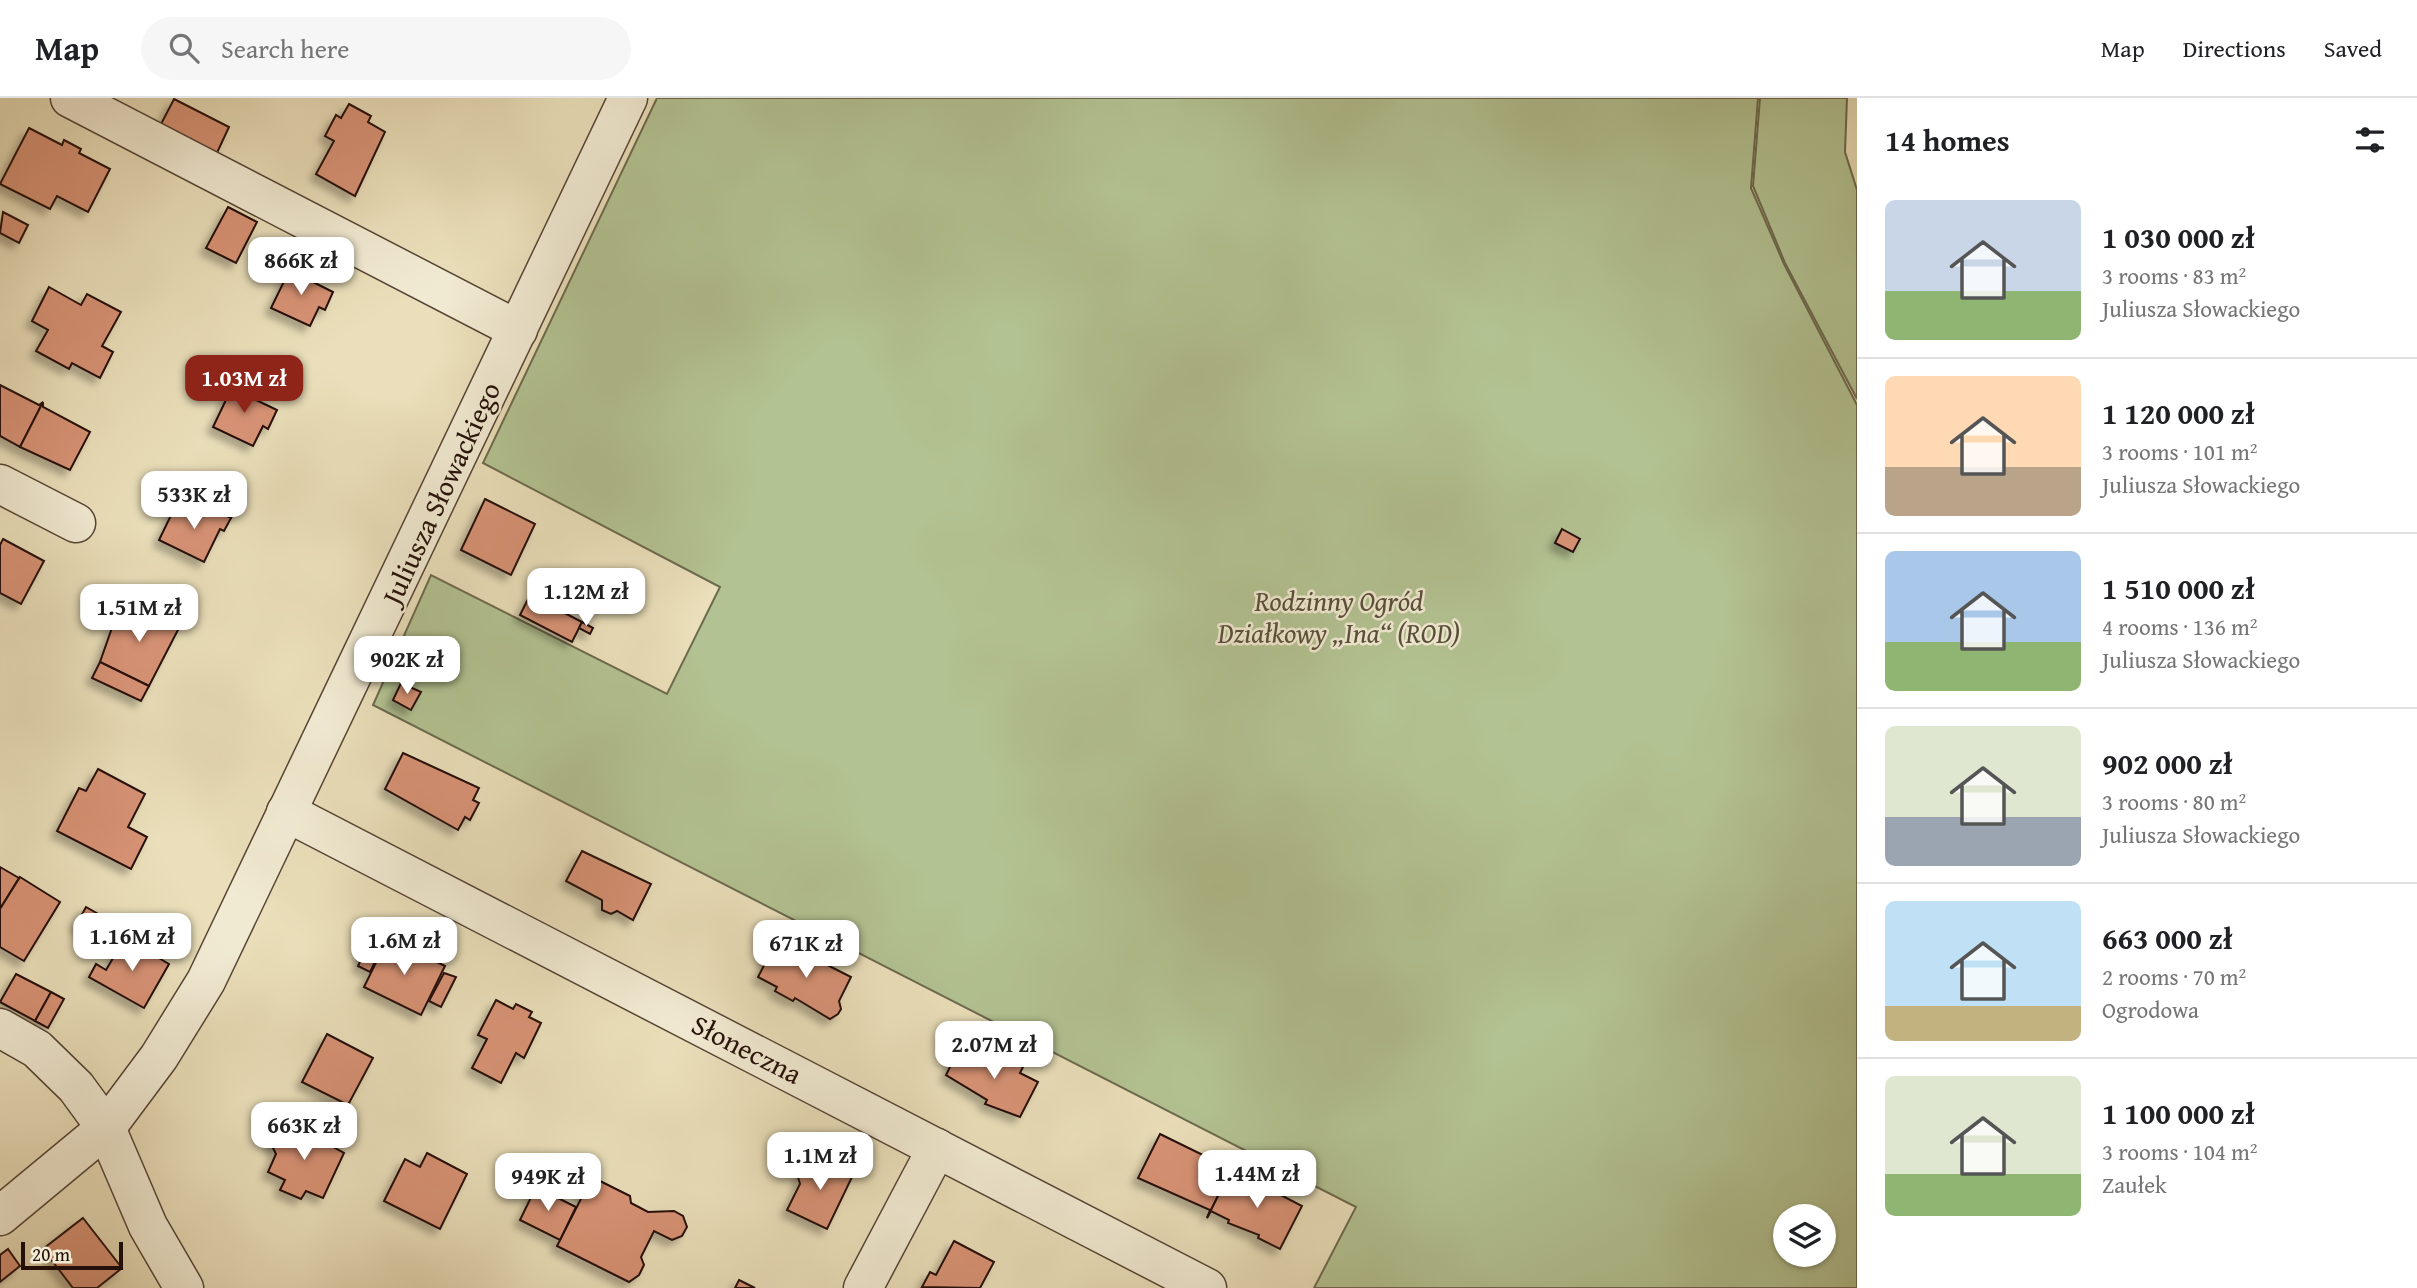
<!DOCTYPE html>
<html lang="en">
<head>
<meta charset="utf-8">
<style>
	body { margin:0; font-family:"Gentium Book Plus",serif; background:#f6f6f6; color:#202124; height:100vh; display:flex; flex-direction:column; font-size:26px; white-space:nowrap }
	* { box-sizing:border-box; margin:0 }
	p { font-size:23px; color:#757577 }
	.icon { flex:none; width:38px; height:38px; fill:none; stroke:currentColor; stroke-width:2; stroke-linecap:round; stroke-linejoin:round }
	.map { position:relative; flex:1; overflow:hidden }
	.drawer { display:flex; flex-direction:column; background:#fff; width:560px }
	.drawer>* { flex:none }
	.buttons { position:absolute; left:1773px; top:1106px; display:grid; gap:14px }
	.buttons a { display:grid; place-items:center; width:63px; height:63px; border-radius:50%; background:#fff; box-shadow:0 2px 5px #0004; font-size:35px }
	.scale { position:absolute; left:21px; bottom:18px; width:102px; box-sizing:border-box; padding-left:7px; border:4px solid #251109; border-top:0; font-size:19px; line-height:24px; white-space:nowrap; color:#251109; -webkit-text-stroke:5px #f1ead2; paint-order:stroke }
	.price { position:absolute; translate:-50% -60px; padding:0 16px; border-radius:14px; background:#fff; color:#222; font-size:23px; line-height:46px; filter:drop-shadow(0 2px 4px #0008) }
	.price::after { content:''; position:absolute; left:50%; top:42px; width:21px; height:16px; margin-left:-10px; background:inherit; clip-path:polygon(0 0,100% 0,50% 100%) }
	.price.selected { background:#8f2418; color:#fff }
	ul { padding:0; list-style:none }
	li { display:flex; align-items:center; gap:21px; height:175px; padding:0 28px }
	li+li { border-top:2px solid #e0e0e0 }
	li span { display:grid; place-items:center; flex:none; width:196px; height:140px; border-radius:10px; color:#555 }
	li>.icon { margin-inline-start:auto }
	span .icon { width:84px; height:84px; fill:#fffc; stroke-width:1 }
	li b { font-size:30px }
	h2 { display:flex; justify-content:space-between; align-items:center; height:84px; padding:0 28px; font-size:30px }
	header { display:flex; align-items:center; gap:42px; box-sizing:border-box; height:98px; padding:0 35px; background:#fff; border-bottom:2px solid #e0e0e0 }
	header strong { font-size:33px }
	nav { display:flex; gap:38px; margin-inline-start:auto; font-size:24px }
	.search { width:490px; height:63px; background:#f6f6f6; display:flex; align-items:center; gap:18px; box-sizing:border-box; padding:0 24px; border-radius:38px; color:#757577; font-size:26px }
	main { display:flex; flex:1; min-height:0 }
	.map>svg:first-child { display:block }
	.green { fill:#b3c292; stroke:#6c6a4e; stroke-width:2; fill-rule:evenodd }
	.building { fill:#d79275; stroke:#251109; stroke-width:2; filter:url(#shadow) }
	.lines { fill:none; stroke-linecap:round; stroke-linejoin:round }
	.minor-casing { stroke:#564435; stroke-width:41 }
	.minor { stroke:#f1ead2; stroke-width:38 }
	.labels { text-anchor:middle; stroke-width:5; stroke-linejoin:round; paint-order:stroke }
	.street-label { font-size:28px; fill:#251109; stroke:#f1ead2 }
	.park-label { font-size:28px; font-style:italic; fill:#574f39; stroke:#f1ead2 }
</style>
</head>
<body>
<header>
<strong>Map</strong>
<div class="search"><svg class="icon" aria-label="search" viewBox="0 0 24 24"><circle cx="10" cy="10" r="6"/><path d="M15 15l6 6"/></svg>Search here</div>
<nav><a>Map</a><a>Directions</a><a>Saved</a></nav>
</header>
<main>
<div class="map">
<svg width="1857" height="1190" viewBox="0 0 1857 1190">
	<defs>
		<filter id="shadow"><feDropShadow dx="-6" dy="6" stdDeviation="3.5" flood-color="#0004"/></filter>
	</defs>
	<rect width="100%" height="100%" fill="#eadfba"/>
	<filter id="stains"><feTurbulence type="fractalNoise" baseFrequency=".00286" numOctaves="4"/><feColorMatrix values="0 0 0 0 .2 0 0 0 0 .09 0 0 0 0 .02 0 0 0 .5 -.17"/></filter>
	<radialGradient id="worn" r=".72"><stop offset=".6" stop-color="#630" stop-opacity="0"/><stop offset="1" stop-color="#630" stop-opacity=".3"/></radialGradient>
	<g class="green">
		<path d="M657,0h1101l-7,90 33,76 73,141v883h-543l42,-81 -983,-502 58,-130 236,119 53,-107 -237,-124zM1785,1118h39v39h-39z"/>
		<path d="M1760,0h87l-2,54 12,38v209l-72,-136 -32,-77z"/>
	</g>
	<g class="building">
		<path d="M174,1l55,28 -13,28 -56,-29z"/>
		<path d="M349,6l22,12 -3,6 17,10 -30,64 -39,-22 18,-33 -9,-5 11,-21 5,3z"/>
		<path d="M29,30l33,17 2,-5 17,9 -2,4 31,16 -22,43 -31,-16 -7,13 -50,-25z"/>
		<path d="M228,109l29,15 -21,41 -30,-15z"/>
		<path d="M3,114l25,13 -9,18 -19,-10z"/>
		<path d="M292,167l20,10 -3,5 24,12 -8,18 -6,-3 -9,19 -39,-18z"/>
		<path d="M49,189l32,18 6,-11 34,18 -19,34 11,6 -13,26 -28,-15 -3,6 -33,-18 12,-21 -16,-9z"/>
		<path d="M234,285l21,9 -3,6 25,12 -9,19 -5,-3 -10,20 -40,-19z"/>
		<path d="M0,287l39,20 4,-3 -23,45 -20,-11z"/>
		<path d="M43,304v5l47,25 -20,38 -50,-23z"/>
		<path d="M208,388l32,15 -9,17 -31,-16z"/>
		<path d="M485,401l50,25 -24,51 -50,-25z"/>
		<path d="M200,404l31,16 -7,13 -4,-2 -16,33 -45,-22 16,-33 19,9z"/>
		<path d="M1562,431l18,10 -7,13 -18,-9z"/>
		<path d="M3,441l41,22 -23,43 -21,-11v-48z"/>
		<path d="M530,497l52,27 -10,20 -52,-27z"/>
		<path d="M132,504l48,24 -31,60 -49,-24 13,-37 7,2z"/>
		<path d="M582,524l11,6 -3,6 -11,-6z"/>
		<path d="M100,564l49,24 -8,15 -49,-23z"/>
		<path d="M401,585l20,9 -10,18 -18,-10z"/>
		<path d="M403,655l76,35 -6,12 6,3 -9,17 -5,-3 -7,13 -73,-41z"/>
		<path d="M98,671l47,25 -17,33 19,10 -16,32 -74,-38 22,-43 7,3z"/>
		<path d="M582,753l69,33 -18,36 -16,-9 -6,3 -9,-4v-10l-36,-19z"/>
		<path d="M0,769l19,11 -19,31z"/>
		<path d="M20,779l40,25 -36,59 -24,-14v-38z"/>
		<path d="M86,809l44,25 -12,16 -42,-23z"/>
		<path d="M372,838l13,6 -15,30 -12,-6z"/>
		<path d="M125,840l44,26 -25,44 -55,-31 7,-13 10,6z"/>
		<path d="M388,840l57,28 -24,49 -57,-28z"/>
		<path d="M775,846l19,9 2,-4 55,28 -12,24 2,8 -3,5 -8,5 -35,-21 -2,3 -18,-10 2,-4 -19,-10z"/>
		<path d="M444,875l12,4 -15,30 -12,-6z"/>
		<path d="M16,876l35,18 -16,29 -35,-19z"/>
		<path d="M51,894l13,7 -16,29 -13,-7z"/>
		<path d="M496,902l17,9 3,-5 16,8 -3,5 12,6 -17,35 -8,-5 -15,30 -29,-15 15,-29 -9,-4z"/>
		<path d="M327,936l46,24 -25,47 -46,-23z"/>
		<path d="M960,949l37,15 4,-7 22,12 -3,6 18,9 -18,35 -35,-13 2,-4 -41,-25z"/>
		<path d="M290,1028l18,9 2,-5 20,10 -2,4 16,9 -21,45 -17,-7 -5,8 -21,-9 5,-10 -17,-8 8,-18 -5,-10 4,-9z"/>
		<path d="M1160,1036l53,26 -4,7 18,9 6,-10 -26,52 3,-8 -72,-32z"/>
		<path d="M427,1055l40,21 -27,55 -56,-28 21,-42 15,8z"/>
		<path d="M814,1058l39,19 -26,54 -40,-19 13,-26 -2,-7 8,-15z"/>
		<path d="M1233,1068l-4,11 17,9 4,-7 52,27 -22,43 -22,-11 1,-3 -31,-12 1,-3 -18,-9 -4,7z"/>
		<path d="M592,1079l38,19 1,7 17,9 26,-1 9,5 4,11 -5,9 -10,4 -18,-9 -13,26 3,8 -5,10 -10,7 -72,-36z"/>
		<path d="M536,1089l40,20 -16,33 -40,-20z"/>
		<path d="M83,1120l39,50 -25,20h-24l-30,-39z"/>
		<path d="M954,1143l40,21 -14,26 -58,-1 8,-15 6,3z"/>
		<path d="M8,1151l12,17 -20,16v-27z"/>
		<path d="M739,1182l16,8h-20z"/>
	</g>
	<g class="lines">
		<defs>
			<g id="minor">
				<path d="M70,0l448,232"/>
				<path d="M0,386l76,39"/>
				<path d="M286,714l921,476"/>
				<path d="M0,930l37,21 39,38 30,41 42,98 36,62"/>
				<path d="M0,1118l106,-88 53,-71 47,-76 422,-883"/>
				<path d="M863,1190l74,-140"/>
			</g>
		</defs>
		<use href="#minor" class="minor-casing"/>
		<use href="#minor" class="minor"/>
	</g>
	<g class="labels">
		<g class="street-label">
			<text transform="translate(441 395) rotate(-65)" y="10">Juliusza Słowackiego</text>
			<text transform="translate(747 951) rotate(27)" y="10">Słoneczna</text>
		</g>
		<g class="park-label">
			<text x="1339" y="513">Rodzinny Ogród<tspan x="1339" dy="32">Działkowy „Ina“ (ROD)</tspan></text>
		</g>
	</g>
	<rect width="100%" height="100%" filter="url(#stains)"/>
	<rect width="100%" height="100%" fill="url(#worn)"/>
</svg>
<div class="buttons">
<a><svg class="icon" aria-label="layers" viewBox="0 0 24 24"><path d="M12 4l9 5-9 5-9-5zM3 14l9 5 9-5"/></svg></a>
</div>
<div class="scale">20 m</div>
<b class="price" style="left:301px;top:199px">866K zł</b>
<b class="price selected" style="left:244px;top:317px">1.03M zł</b>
<b class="price" style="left:194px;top:433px">533K zł</b>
<b class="price" style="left:586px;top:530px">1.12M zł</b>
<b class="price" style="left:139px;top:546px">1.51M zł</b>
<b class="price" style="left:407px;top:598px">902K zł</b>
<b class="price" style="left:132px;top:875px">1.16M zł</b>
<b class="price" style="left:404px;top:879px">1.6M zł</b>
<b class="price" style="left:806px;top:882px">671K zł</b>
<b class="price" style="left:994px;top:983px">2.07M zł</b>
<b class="price" style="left:304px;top:1064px">663K zł</b>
<b class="price" style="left:820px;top:1094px">1.1M zł</b>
<b class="price" style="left:1257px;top:1112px">1.44M zł</b>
<b class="price" style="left:548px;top:1115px">949K zł</b>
</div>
<section class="drawer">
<h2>14 homes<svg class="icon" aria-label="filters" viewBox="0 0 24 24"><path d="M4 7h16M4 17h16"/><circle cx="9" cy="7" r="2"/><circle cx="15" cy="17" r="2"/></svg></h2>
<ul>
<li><span style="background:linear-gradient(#c9d6e8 65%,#8fb573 0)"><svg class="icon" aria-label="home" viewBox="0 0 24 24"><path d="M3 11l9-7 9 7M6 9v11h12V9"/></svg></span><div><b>1 030 000 zł</b><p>3 rooms · 83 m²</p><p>Juliusza Słowackiego</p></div></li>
<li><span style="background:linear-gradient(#ffd9b3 65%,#b9a48a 0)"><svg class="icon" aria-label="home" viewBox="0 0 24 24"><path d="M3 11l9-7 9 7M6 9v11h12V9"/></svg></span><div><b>1 120 000 zł</b><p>3 rooms · 101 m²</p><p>Juliusza Słowackiego</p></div></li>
<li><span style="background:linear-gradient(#a9c7e8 65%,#8fb573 0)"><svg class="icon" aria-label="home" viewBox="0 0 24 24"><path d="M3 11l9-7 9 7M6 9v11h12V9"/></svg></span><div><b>1 510 000 zł</b><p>4 rooms · 136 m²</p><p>Juliusza Słowackiego</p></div></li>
<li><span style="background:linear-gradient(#dfe7d0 65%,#9aa5b1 0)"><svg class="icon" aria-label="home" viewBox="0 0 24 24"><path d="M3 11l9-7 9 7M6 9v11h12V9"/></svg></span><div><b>902 000 zł</b><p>3 rooms · 80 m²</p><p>Juliusza Słowackiego</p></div></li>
<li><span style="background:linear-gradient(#bfe0f5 75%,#c2b280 0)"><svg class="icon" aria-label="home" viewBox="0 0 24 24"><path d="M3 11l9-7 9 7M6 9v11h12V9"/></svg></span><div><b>663 000 zł</b><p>2 rooms · 70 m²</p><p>Ogrodowa</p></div></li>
<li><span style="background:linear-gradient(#dfe7d0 70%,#8fb573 0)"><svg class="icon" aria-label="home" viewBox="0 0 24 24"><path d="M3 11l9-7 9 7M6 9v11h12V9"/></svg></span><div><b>1 100 000 zł</b><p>3 rooms · 104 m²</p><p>Zaułek</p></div></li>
</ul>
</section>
</main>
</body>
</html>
